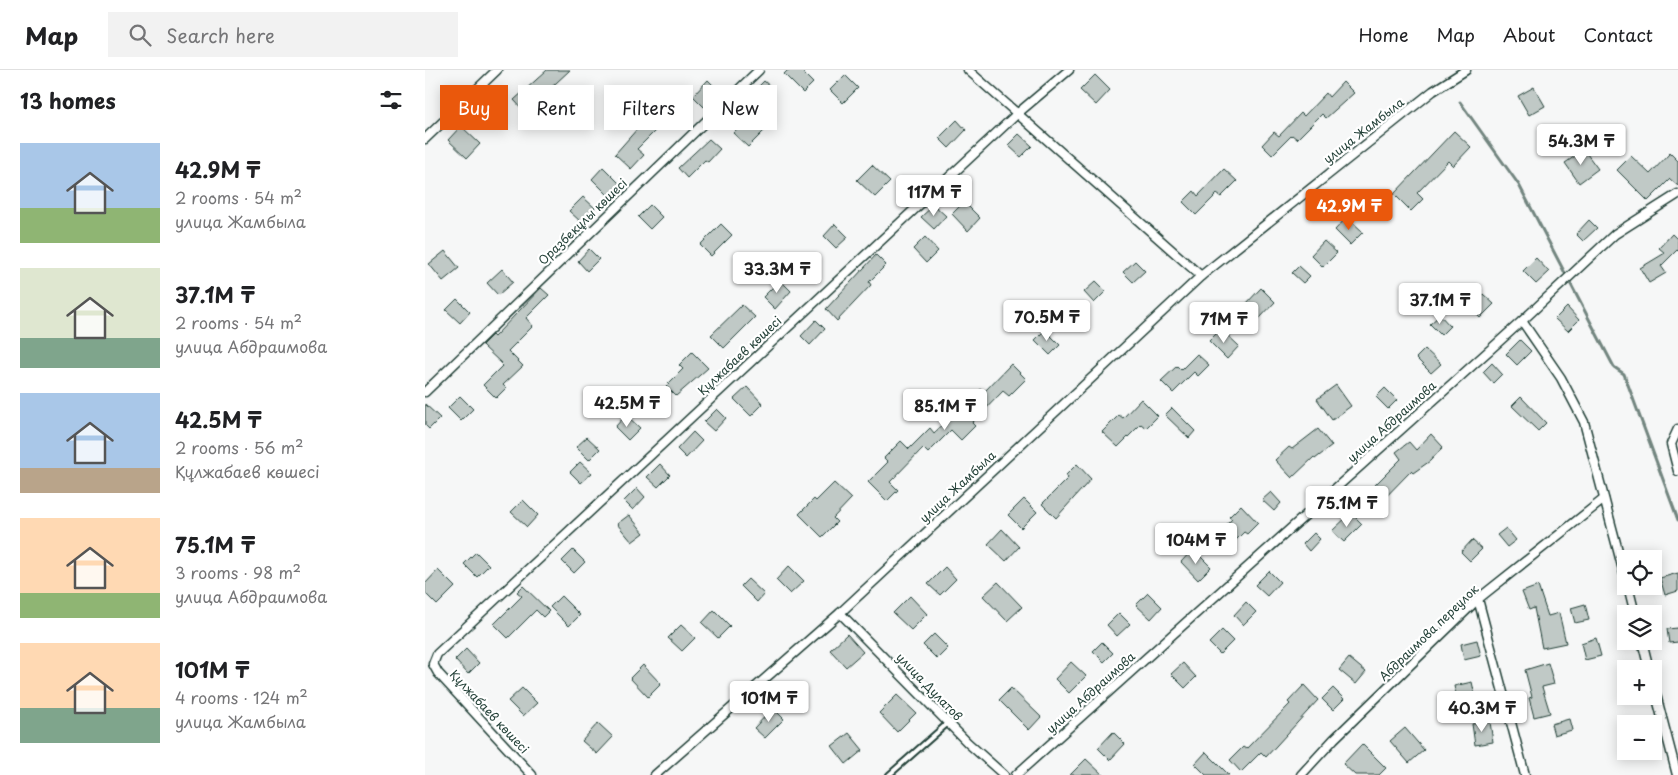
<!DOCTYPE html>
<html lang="en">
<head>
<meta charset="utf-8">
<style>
	body { margin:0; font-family:"Playpen Sans",sans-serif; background:#f2f2f2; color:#202124; height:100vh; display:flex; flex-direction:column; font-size:19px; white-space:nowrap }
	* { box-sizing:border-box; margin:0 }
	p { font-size:16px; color:#757577 }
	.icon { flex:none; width:28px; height:28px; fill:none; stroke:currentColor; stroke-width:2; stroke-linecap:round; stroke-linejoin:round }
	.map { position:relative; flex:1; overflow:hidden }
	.panel { display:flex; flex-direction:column; background:#fff; width:425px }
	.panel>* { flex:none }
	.banner { position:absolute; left:15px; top:15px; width:475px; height:45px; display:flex; gap:10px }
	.buttons { position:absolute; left:1192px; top:480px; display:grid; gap:10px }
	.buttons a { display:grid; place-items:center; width:45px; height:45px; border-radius:0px; background:#fff; box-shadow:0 2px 12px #0003; font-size:25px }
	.price { position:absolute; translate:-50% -42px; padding:0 11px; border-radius:5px; background:#fff; color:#222; font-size:16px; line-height:32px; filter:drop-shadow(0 1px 2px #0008) }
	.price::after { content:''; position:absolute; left:50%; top:30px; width:15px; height:11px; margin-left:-8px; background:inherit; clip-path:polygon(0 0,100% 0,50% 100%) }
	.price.current { background:#ea580c; color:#fff }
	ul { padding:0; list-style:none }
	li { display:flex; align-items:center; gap:15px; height:125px; padding:0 20px }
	li span { display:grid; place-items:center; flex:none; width:140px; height:100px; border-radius:0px; color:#555 }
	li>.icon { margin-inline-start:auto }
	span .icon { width:60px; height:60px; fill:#fffc; stroke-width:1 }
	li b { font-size:21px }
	h2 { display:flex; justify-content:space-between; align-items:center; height:60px; padding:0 20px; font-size:21px }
	.pill { padding:0 18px; border-radius:0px; background:#fff; box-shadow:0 2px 12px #0003; font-size:18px; line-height:45px }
	.pill.current { background:#ea580c; color:#fff }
	header { display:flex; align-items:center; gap:30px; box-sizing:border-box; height:70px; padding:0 25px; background:#fff; border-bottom:1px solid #e0e0e0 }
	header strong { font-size:24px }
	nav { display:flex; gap:28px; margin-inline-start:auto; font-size:18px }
	.search { width:350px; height:45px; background:#f2f2f2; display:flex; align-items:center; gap:12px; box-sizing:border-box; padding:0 18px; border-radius:0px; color:#757577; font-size:19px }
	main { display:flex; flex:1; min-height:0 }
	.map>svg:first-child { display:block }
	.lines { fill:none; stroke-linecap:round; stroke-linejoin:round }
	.stream { stroke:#72857f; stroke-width:3 }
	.building { fill:#c0c9c6; stroke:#1f3d34 }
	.lane-casing { stroke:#1f3d34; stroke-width:8 }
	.street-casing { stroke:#1f3d34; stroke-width:11 }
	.lane { stroke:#fff; stroke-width:4 }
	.street { stroke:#fff; stroke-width:8 }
	.labels { text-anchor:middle; stroke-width:4.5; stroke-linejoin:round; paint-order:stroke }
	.street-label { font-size:12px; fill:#1f3d34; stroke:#fff }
</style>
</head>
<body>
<header>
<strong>Map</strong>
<div class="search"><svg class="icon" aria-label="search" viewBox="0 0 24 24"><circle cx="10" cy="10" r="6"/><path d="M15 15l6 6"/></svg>Search here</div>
<nav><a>Home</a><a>Map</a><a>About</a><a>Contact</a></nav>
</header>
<main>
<section class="panel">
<h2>13 homes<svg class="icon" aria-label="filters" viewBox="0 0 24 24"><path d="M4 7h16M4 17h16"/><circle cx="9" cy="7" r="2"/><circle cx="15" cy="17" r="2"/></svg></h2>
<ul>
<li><span style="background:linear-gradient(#a9c7e8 65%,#8fb573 0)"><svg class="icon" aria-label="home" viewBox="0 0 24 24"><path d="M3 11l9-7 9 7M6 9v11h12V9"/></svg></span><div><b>42.9M ₸</b><p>2 rooms · 54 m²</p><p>улица Жамбыла</p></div></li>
<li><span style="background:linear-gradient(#dfe7d0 70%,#7fa58c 0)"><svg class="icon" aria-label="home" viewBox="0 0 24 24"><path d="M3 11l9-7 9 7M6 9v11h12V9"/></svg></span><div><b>37.1M ₸</b><p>2 rooms · 54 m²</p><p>улица Абдраимова</p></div></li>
<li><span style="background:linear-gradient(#a9c7e8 75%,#b9a48a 0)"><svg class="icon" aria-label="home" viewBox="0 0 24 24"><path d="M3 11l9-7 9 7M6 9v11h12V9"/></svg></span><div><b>42.5M ₸</b><p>2 rooms · 56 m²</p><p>Құлжабаев көшесі</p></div></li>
<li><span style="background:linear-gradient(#ffd9b3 75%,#8fb573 0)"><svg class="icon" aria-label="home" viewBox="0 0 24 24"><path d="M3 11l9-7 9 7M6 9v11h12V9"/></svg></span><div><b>75.1M ₸</b><p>3 rooms · 98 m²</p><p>улица Абдраимова</p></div></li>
<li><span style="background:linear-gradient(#ffd9b3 65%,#7fa58c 0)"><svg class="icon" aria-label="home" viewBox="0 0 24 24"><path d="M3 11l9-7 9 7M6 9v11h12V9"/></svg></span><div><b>101M ₸</b><p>4 rooms · 124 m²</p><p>улица Жамбыла</p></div></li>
</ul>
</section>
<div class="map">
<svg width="1253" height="705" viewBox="0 0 1253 705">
	<rect width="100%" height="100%" fill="#f6f7f7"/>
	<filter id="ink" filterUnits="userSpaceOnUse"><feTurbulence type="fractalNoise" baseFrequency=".02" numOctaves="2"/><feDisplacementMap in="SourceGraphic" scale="10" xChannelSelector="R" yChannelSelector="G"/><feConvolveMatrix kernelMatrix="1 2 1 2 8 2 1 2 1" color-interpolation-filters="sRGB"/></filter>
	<g filter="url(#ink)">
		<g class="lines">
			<path class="stream" d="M1035,32l59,83 95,182 10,7 54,146"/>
		</g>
		<g class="building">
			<path d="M122,0h23l-45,42 -11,-12z"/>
			<path d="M363,0h12l13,13 -10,10 -19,-19z"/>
			<path d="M420,5l13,13 -15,15 -13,-13z"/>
			<path d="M670,5l15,15 -14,15 -16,-15z"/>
			<path d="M283,10l11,11 -15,16 -11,-11z"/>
			<path d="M339,11l8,7 -12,12 -7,-8z"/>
			<path d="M918,12l11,11 -28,25 -4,-4 -25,25 -5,-4 -20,20 -10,-10 12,-13 5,4 22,-23 3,3 22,-23 3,4z"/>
			<path d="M251,16l12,11 -11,12 -12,-11z"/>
			<path d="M1109,17l11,19 -16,9 -11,-19z"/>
			<path d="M65,20l7,7 -13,14 -7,-7z"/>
			<path d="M326,45l14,15 -17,17 -15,-14z"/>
			<path d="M221,49l11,10 -20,20 7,6 -13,14 -16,-15z"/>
			<path d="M532,50l9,10 -17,18 -10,-10z"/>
			<path d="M36,56l19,18 -13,14 -19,-18z"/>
			<path d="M1029,61l17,16 -18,19 -5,-5 -31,32 6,6 -12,12 -17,-17z"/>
			<path d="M594,64l13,12 -11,11 -13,-12z"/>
			<path d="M284,69l11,10 -12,13 -3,-2 -18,18 -9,-10z"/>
			<path d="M1159,80l14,19 -19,14 -14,-20z"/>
			<path d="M1245,83l8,8v25l-8,-7 -22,22 -31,-31 14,-14 19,18z"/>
			<path d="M447,95l18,17 -15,15 -18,-17z"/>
			<path d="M178,97l18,18 -11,12 -18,-18z"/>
			<path d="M799,99l13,12 -16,16 -4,-3 -21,21 -13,-13 11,-11 4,5z"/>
			<path d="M158,127l12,11 -14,14 -12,-11z"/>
			<path d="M539,132l16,16 -12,13 -16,-17z"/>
			<path d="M225,135l12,12 -12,12 -12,-12z"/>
			<path d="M509,135l12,11 -12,13 -13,-12z"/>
			<path d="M922,147l16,15 -13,13 -15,-15z"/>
			<path d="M1164,150l8,8 -14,13 -7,-7z"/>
			<path d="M296,154l11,11 -21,21 -11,-11z"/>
			<path d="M410,154l13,13 -12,11 -12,-12z"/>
			<path d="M1247,164l6,6v9l-17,17 5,7 -17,10 -9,-15 25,-15 -6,-5z"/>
			<path d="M500,167l13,14 -12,12 -13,-14z"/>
			<path d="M899,171l13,12 -14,14 -12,-12z"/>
			<path d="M164,179l10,10 -12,12 -9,-10z"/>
			<path d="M20,181l14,17 -16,13 -14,-17z"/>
			<path d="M451,185l10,10 -17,17 2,3 -34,36 -11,-12z"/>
			<path d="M365,186l10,10 -13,13 -10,-10z"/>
			<path d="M1111,188l13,14 -13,12 -13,-13z"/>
			<path d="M710,191l10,10 -12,11 -10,-10z"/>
			<path d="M874,196l11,10 -7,7 -11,-10z"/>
			<path d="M77,199l11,13 -15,13 -11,-12z"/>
			<path d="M355,210l11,11 -16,18 -12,-12z"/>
			<path d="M671,211l10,10 -12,12 -10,-11z"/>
			<path d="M116,218l8,7 -23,23 7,8 -25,25 15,15 -20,19 3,3 -10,10 -13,-13 20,-20 -21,-20 10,-10 2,2z"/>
			<path d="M836,218l14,14 -16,17 -14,-14z"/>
			<path d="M1058,224l11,10 -14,14 -10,-10z"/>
			<path d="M32,229l13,13 -10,11 -14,-13z"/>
			<path d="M317,235l13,12 -31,31 -13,-13z"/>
			<path d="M1142,237l12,13 -11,11 -13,-12z"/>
			<path d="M1015,245l10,11 -9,9 -11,-11z"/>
			<path d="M391,250l9,9 -15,16 -9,-9z"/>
			<path d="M796,259l18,17 -12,13 -18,-18z"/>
			<path d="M620,260l15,15 -10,10 -15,-15z"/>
			<path d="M1095,270l11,11 -14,14 -11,-11z"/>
			<path d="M1000,279l16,15 -10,9 -15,-15z"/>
			<path d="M267,282l16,16 -32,28 -10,-10 17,-17 -4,-4z"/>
			<path d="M772,284l12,11 -11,11 -4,-4 -21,21 -12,-12 16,-15 4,4z"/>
			<path d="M1067,293l10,11 -9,9 -10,-11z"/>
			<path d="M586,294l15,15 -17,17 -6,-5 -31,32 3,3 -14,14 -10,-10 -23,23 -5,-5 -33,34 8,8 -11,11 -19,-19 20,-20 -4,-4 17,-17 8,8 21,-21 4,5 47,-44 3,3z"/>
			<path d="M911,315l15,21 -19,14 -15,-21z"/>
			<path d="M322,317l16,17 -12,12 -17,-17z"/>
			<path d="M960,318l12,12 -9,9 -12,-12z"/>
			<path d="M35,326l13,13 -12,12 -13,-13z"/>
			<path d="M1096,327l25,26 -8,8 -26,-25z"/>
			<path d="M716,329l17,17 -12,12 -5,-4 -23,23 -16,-15 17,-17 4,3z"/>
			<path d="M0,334l15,14 -11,11 -4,-4z"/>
			<path d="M747,338l23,23 -6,7 -24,-23z"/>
			<path d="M292,339l9,9 -12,13 -10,-9z"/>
			<path d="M201,345l14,13 -12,12 -13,-13z"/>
			<path d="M893,359l14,17 -17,13 -1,-2 -22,21 -17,-18 14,-13 3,2z"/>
			<path d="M268,362l9,9 -16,17 -9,-9z"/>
			<path d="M1006,364l12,13 -13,14 -17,12 -2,-2 -38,39 -12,-11 40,-40 -5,-7 13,-10 7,8z"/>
			<path d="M162,367l13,12 -11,11 -13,-13z"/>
			<path d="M155,392l12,11 -11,10 -11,-11z"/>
			<path d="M235,394l10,11 -12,12 -11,-10z"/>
			<path d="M652,394l14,15 -35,39 -14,-14 26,-26 -2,-3z"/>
			<path d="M409,413l17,16 -18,19 4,4 -15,15 -23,-23 15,-15 2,2z"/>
			<path d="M212,418l8,9 -12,13 -9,-9z"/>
			<path d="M846,422l10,11 -7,8 -12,-11z"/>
			<path d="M599,429l13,13 -16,16 -13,-13z"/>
			<path d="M98,430l15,15 -11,12 -16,-15z"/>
			<path d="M816,435l17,18 -11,11 -3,-2 -21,21 -12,-12 21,-22 -3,-2z"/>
			<path d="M926,443l11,11 -18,18 -12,-11z"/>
			<path d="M204,445l15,18 -12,9 -15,-18z"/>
			<path d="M1081,458l10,12 -9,7 -10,-12z"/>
			<path d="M577,459l17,18 -13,14 -18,-17z"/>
			<path d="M889,463l6,6 -11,12 -6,-7z"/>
			<path d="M1047,470l10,9 -12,12 -9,-9z"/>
			<path d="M768,479l18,18 -13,13 -17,-18z"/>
			<path d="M148,480l12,12 -11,11 -12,-12z"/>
			<path d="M51,482l13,13 -12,12 -13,-13z"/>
			<path d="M364,496l15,15 -14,13 -14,-14z"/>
			<path d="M520,497l11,12 -16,16 -12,-11z"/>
			<path d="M13,500l17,17 -18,18 -12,-12v-9z"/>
			<path d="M844,501l11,11 -13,14 -12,-11z"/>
			<path d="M1253,503v18l-13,4 -5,-17z"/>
			<path d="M323,509l16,15 -7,8 -16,-16z"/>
			<path d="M573,512l24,25 -15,14 -24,-25z"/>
			<path d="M98,516l26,25 -6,6 -7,-7 -28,28 -14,-14 28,-28 -5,-4z"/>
			<path d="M1113,516l10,30 11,-3 7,30 -24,5 -8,-40 -5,2 -7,-18z"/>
			<path d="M723,523l14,14 -11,12 -15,-14z"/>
			<path d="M136,526l19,19 -11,11 -19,-19z"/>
			<path d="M485,526l17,18 -16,16 -18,-17z"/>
			<path d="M821,532l10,10 -13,13 -9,-10z"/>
			<path d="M1160,534l4,16 -14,3 -4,-15z"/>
			<path d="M289,540l16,16 -12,12 -16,-15z"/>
			<path d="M694,543l11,11 -13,12 -10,-11z"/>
			<path d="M256,555l14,13 -13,13 -14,-13z"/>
			<path d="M1253,558v14l-9,1 -2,-14z"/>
			<path d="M797,560l11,11 -13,13 -11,-11z"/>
			<path d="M422,564l16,18 -17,15 -16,-17z"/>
			<path d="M509,564l14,14 -11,11 -14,-14z"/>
			<path d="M1171,568l5,18 -16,4 -4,-17z"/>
			<path d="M1052,570l4,16 -17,4 -3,-16z"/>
			<path d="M677,572l11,11 -9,9 -11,-11z"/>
			<path d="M41,579l13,14 -11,11 -13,-14z"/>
			<path d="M924,588l17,14 -10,12 -17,-14z"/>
			<path d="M646,592l15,14 -17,17 -14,-14z"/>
			<path d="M758,593l13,14 -11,11 -14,-14z"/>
			<path d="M1123,593l6,21 -12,3 8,26 -16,4 -5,-19 3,-1 -7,-27z"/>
			<path d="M218,595l18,19 -13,13 -18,-19z"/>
			<path d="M1047,612l4,18 -18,4 -4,-18z"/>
			<path d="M879,615l14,15 -52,57 -5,-5 -20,20 -11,-12 13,-13 3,2 44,-45 -2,-2z"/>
			<path d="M97,618l15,15 -14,13 -15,-15z"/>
			<path d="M586,618l30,29 -12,13 -30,-30z"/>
			<path d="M908,618l11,11 -11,11 -11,-11z"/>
			<path d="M472,625l19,18 -19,19 -18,-19z"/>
			<path d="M348,638l11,11 -19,19 -11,-10z"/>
			<path d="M1144,649l3,11 -18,5 -3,-11z"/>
			<path d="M1065,652l3,20 -18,3 -3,-21z"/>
			<path d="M173,653l15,14 -16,17 -15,-13z"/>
			<path d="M980,658l19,22 -15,13 -19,-22z"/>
			<path d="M688,662l12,12 -15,16 -12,-12z"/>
			<path d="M424,663l14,17 -17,14 -14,-18z"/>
			<path d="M937,674l24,24 -7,7h-24l-12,-11z"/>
			<path d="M781,682l23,23h-23l-11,-11z"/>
			<path d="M661,689l17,16h-33z"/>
		</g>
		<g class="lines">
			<defs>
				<path id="lane" d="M464,705l59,-52"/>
				<g id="street">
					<path d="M543,0l233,206"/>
					<path d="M0,69l72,-69"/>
					<path d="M1097,251l39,57 23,44 42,159"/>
					<path d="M0,322l334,-322"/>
					<path d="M1253,359l-7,15 7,27"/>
					<path d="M1203,516l7,28"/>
					<path d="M1053,529l47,176"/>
					<path d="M415,543l128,130 36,32"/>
					<path d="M1217,571l7,28"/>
					<path d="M1229,617l23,88"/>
					<path d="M107,705l-94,-102 -5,-9 4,-10 581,-541 51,-43"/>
					<path d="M230,705l185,-162 361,-337 232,-185 33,-21"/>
					<path d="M591,705l506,-454 93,-87 63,-40"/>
					<path d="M876,705l33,-36 144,-140 126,-100"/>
				</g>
			</defs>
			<use href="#lane" class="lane-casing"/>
			<use href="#street" class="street-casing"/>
			<use href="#lane" class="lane"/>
			<use href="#street" class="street"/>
		</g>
	</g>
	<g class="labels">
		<g class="street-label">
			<text transform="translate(939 61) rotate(-38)" y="4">улица Жамбыла</text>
			<text transform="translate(158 152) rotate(-44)" y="4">Оразбекұлы көшесі</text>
			<text transform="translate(315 286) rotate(-43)" y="4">Құлжабаев көшесі</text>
			<text transform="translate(967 352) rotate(-42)" y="4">улица Абдраимова</text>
			<text transform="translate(533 417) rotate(-43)" y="4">улица Жамбыла</text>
			<text transform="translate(1004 563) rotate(-44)" y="4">Абдраимова переулок</text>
			<text transform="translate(504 617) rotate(46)" y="4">улица Дулатов</text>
			<text transform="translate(666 623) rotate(-42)" y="4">улица Абдраимова</text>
			<text transform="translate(64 642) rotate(47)" y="4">Құлжабаев көшесі</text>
		</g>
	</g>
</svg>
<div class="buttons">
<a><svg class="icon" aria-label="locate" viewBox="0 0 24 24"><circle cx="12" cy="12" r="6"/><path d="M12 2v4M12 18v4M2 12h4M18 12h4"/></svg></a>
<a><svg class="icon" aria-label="layers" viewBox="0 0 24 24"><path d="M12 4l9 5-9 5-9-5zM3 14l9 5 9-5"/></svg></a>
<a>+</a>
<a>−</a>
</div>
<b class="price" style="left:1156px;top:96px">54.3M ₸</b>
<b class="price" style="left:509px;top:147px">117M ₸</b>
<b class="price current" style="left:924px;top:161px">42.9M ₸</b>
<b class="price" style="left:352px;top:224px">33.3M ₸</b>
<b class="price" style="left:1015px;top:255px">37.1M ₸</b>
<b class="price" style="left:622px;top:272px">70.5M ₸</b>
<b class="price" style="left:799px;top:274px">71M ₸</b>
<b class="price" style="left:202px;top:358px">42.5M ₸</b>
<b class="price" style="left:520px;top:361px">85.1M ₸</b>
<b class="price" style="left:922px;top:458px">75.1M ₸</b>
<b class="price" style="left:771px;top:495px">104M ₸</b>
<b class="price" style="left:344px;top:653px">101M ₸</b>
<b class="price" style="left:1057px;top:663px">40.3M ₸</b>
<div class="banner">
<a class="pill current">Buy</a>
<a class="pill">Rent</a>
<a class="pill">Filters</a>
<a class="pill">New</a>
</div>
</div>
</main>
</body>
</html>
